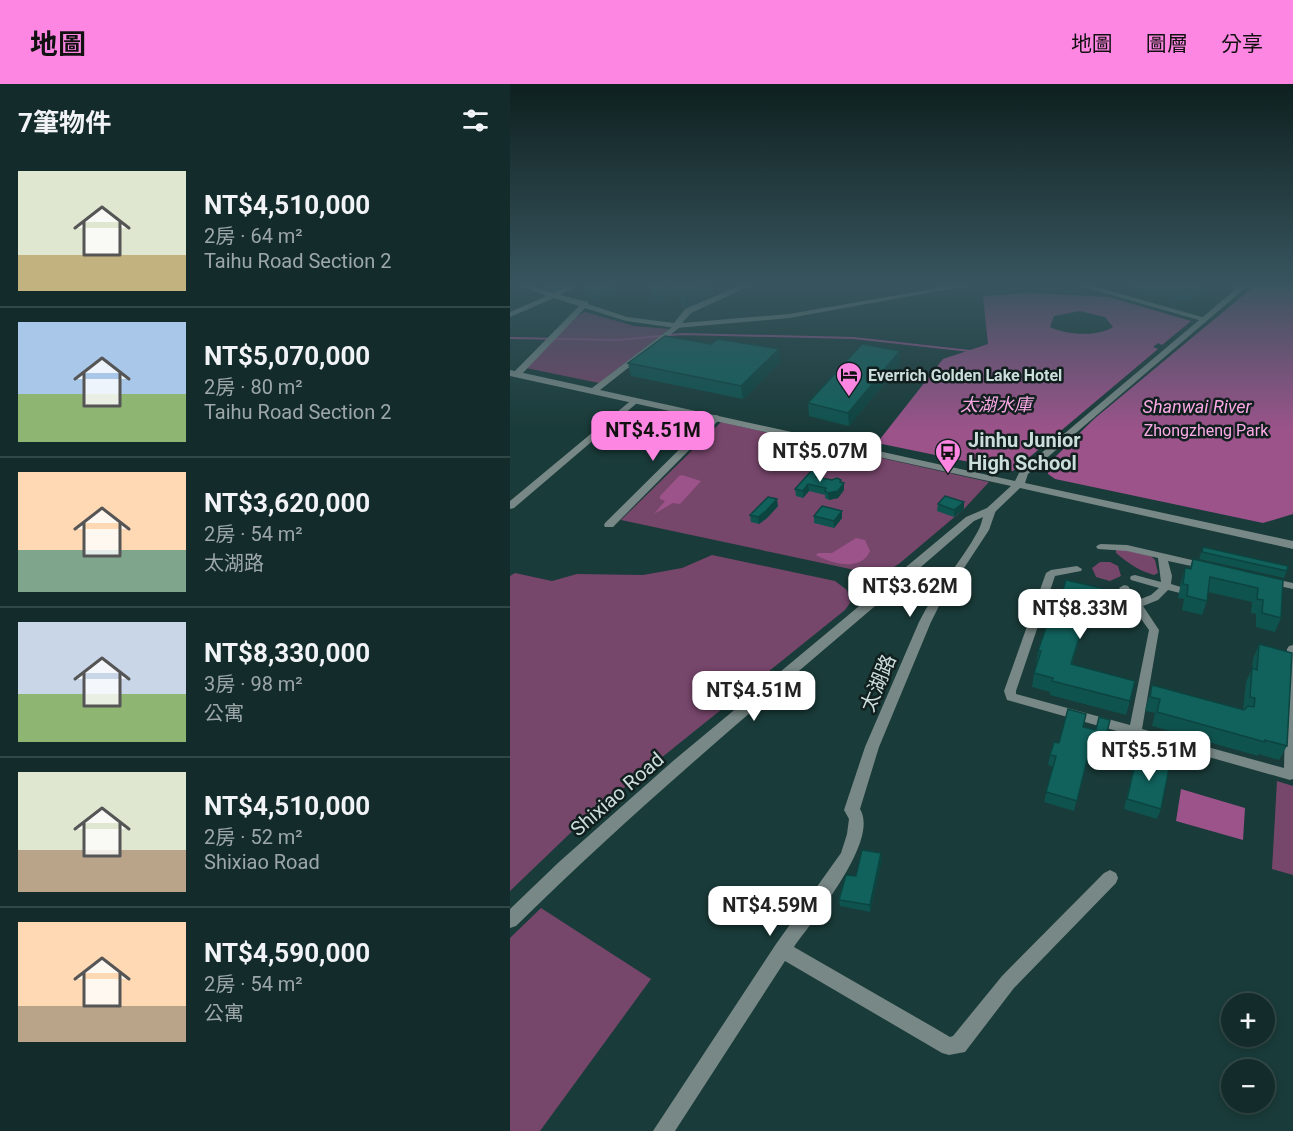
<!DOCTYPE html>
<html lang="zh-TW">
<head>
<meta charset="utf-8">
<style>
	body { margin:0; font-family:Roboto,"Noto Sans TC",sans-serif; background:#1c3433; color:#f1f3f6; height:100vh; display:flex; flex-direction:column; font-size:22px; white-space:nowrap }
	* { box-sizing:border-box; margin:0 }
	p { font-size:20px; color:#9da7a9 }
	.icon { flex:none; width:33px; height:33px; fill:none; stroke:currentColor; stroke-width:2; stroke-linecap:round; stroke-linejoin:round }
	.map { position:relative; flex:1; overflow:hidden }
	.drawer { display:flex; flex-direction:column; background:#132c2b; width:510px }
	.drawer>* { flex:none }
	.buttons { position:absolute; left:711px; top:909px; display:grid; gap:12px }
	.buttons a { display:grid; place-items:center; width:54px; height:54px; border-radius:50%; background:#132c2b; box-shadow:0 3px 9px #0003,0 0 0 2px #324847; font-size:30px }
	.price { position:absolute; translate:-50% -51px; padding:0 14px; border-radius:12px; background:#fff; color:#222; font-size:20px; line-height:39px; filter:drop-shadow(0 2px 3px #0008) }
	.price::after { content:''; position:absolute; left:50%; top:36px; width:18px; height:14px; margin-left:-9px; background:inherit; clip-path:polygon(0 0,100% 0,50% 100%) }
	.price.active { background:#fd86e2; color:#111 }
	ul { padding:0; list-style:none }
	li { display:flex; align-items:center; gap:18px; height:150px; padding:0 18px }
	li+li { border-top:2px solid #324847 }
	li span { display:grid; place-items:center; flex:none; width:168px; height:120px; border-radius:0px; color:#555 }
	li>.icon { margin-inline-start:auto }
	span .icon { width:72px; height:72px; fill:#fffc; stroke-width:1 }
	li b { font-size:26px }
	h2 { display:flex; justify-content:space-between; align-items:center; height:72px; padding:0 18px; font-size:26px }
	header { display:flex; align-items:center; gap:36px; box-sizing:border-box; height:84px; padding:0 30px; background:#fd86e2; color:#111 }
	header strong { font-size:28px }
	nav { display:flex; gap:33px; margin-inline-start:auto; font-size:21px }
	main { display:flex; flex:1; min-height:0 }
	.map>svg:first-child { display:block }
	.green { fill:#77466b }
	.water { fill:#9b538a; fill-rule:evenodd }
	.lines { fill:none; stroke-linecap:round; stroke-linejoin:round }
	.stream { stroke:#9b538a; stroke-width:2 }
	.pedestrian { fill:#788886; fill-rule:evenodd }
	.minor { fill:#788886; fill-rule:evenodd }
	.tertiary { fill:#788886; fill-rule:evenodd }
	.wall { fill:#0f534f }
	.shaded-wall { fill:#0c4440 }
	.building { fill:#11615c; stroke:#0c4440; stroke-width:1.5 }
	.labels { text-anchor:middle; stroke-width:5; stroke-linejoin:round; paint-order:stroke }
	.far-poi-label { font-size:16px; font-weight:bold; fill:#ccdedc; stroke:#111f1e; text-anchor:start }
	.far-park-label { font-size:16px; fill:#fcabe7; stroke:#111f1e }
	.far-water-label { font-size:18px; font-style:italic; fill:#faa9e5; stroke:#111f1e }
	.poi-label { font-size:20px; font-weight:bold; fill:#ccdedc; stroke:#111f1e; text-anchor:start }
	.street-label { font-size:20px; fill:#ccdedc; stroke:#111f1e }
</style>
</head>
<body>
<header>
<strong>地圖</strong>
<nav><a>地圖</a><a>圖層</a><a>分享</a></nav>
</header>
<main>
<section class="drawer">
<h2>7筆物件<svg class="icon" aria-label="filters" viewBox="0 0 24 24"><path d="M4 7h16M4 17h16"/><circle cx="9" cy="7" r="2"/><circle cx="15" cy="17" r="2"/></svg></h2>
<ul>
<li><span style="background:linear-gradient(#dfe7d0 70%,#c2b280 0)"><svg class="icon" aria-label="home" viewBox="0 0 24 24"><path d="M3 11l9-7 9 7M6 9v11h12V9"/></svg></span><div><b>NT$4,510,000</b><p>2房 · 64 m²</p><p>Taihu Road Section 2</p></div></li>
<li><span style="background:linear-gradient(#a9c7e8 60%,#8fb573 0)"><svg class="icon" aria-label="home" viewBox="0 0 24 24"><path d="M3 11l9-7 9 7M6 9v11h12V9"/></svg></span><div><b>NT$5,070,000</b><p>2房 · 80 m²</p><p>Taihu Road Section 2</p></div></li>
<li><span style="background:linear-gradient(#ffd9b3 65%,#7fa58c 0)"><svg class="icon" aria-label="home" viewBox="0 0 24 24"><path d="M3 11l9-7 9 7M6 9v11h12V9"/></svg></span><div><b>NT$3,620,000</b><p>2房 · 54 m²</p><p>太湖路</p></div></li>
<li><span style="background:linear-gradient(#c9d6e8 60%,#8fb573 0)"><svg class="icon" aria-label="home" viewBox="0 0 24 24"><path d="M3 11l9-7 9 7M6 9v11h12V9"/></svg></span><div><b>NT$8,330,000</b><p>3房 · 98 m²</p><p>公寓</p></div></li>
<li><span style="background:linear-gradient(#dfe7d0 65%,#b9a48a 0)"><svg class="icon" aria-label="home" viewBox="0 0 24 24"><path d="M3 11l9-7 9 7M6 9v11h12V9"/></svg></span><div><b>NT$4,510,000</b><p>2房 · 52 m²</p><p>Shixiao Road</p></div></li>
<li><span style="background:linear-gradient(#ffd9b3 70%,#b9a48a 0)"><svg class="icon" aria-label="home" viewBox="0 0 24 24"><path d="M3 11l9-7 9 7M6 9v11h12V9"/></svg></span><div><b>NT$4,590,000</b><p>2房 · 54 m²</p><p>公寓</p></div></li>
</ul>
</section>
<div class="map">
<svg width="783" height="1047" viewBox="0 0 783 1047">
	<rect width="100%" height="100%" fill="#193b39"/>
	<g class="green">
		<path d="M75,228l49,14 35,3 -70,54 -73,-15 50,-52z"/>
		<path d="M211,338l268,60 -25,27 -64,54 -9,6 -22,4 -248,-53z"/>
		<path d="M610,465l31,7 4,4 3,13 -4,2c-17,-5 -24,-11 -38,-22v-3z"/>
		<path d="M202,471l123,26 12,9 3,13 -5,7 -261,210 -74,71v-315l5,-3 37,8 25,-7 66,1 39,-7z"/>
		<path d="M590,478h10l8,4 3,10 -11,5 -14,-4 -4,-9z"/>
		<path d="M767,697l16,5v89l-21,-6z"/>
		<path d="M31,824l110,71 -111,152h-30v-193z"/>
	</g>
	<g class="water">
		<path d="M748,199h35v231l-30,9 -208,-44 -7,-5v-10l46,-45z"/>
		<path d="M519,209l80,4 82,24 -29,24 -4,-2 -5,4 5,2 -145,122 -136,-28 66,-84 45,-15 -5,-48zM570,227l25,6 8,10c-15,10 -47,8 -63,0l4,-11z"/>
		<path d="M172,391l19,6 -21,23 -7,-1 -19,11 11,-13 -5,-2v-3l19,-20z"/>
		<path d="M346,454l9,2 5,11c-9,21 -38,13 -54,4l2,-2h14z"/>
		<path d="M671,705l64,19 -2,32 -67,-19z"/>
	</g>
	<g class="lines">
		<path class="stream" d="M0,254l109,2 62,-6 173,4 116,13"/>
		<g class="pedestrian">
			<path d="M591,460l26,1 78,18 5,3 -5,3 -37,-8 4,15 -1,8 13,4 1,2 -5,3 -12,-3 -10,10 -15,6 16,24 -17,99 142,39 3,-119 2,-3 4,-1v134l-3,1 -283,-80 -3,-9 42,-118 5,-3 26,-4 5,3 -1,2 -26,5 -39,115v3l114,31 19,-95 -30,-42 5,-3 4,1 10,14 13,-5 8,-7 -28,-8 -1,-2 1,-2 4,-1 26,7 -3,-24 -31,-7 -29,-2 -2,-2 2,-2z"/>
			<path d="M760,494l23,5v6l-27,-6 -1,-2 1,-2z"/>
		</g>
		<g class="minor">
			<path d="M1,199h11l31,10 22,-10h9l-24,12 28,7v2l39,13 47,6 11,-14 61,-26h10l-65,30 -9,10 107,-9 178,-31h16l-194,35 -113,10 -50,-7 -41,-13 -65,68h-6v-4l65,-66 -25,-8 -44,19v-5l37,-16z"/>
			<path d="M560,199h12l127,36 -7,2z"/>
			<path d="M124,314l3,1v4l-123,105 -4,1v-8z"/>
			<path d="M206,331l3,1v4l-106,107h-8l-1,-2 1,-2 108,-107z"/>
			<path d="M481,423l5,3 -7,20 -50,76 -8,16 -52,125 -19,62c20,32 -47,111 -66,138l139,80 17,10 3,-1 49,-60 102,-103 6,-3 6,3 2,5 -2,5 -102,105 -49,64 -16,3 -7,-2 -157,-92 -110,170h-22l123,-187 65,-91 6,-19 2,-15 -5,-9 21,-63 54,-125c16,-33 42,-59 59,-91 5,-8 4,-21 13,-24z"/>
		</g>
		<path class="tertiary" d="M733,199h8l-223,191 -3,9 268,58v8l-273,-61 -25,24 -21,9c-154,134 -313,262 -458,405l-6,2v-19l49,-47 114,-101 293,-244 21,-9 24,-22 -501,-110v-6l82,18 84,-64 4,2 -1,2 -79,62 415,91 5,-10z"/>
	</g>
	<g class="wall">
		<path d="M33,199h26l1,2 -15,6 -10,-1z"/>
		<path d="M109,199l1,6 -21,10 -15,-4 -1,-6z"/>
		<path d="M140,199h62l2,13 -28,12 -4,-2 -3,-11 -2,-1 -17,7 -7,-2z"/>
		<path d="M607,199h93l-11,9 -1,2 -8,7 -9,-1z"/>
		<path d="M269,265l1,13 -37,37 -112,-23 -3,-13z"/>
		<path d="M390,280l-51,62 -40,-10 -1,-13z"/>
		<path d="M278,352l1,7 -1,1h4l12,-5 1,7 -1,1v4l-9,8 -24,-5 -1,-7z"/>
		<path d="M309,388l1,6 24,5v7l-6,8 -9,2 -4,-2v-3l-16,-4 -6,7 -7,-2 -1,-7z"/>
		<path d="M428,420l26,5 -10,8 -17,-6z"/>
		<path d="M268,422l-11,12 -8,6 -8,-2 -1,-7z"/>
		<path d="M332,427v7l-8,10 -20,-5v-7z"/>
		<path d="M693,463l84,24 -3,7 -85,-19z"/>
		<path d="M683,475l90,21 -2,38 -6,14 -19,-5v-13l-5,-1 1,-11 -44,-10 -1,9 -5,14 -20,-5 2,-11 -6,-1 3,-16 4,-14 4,1z"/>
		<path d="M625,512l-9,33 -41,-10 -13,46 58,36 -4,14 -76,-20v-3l-18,-5 2,-14 3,-8h-1l2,-14 21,-49z"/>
		<path d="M749,560l28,102 -8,14 -21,-6v2l-106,-30 3,-13 -10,-2 7,-26 91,25 3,-28 6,-13 1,-10z"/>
		<path d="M573,643l18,29 -3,10 -12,-3 -12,48 -30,-9 9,-35 -5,-2 2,-10 9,-12z"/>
		<path d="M627,671l24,54 -4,10 -33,-10 10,-44z"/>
		<path d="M372,776l-12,52 -30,-6 -1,-6 17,-24z"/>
	</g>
	<g class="shaded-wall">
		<path d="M43,199h16l1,2 -15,6z"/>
		<path d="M109,199l1,6 -21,10 -1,-6z"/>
		<path d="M150,199h14l3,11 -17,7 -3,-17z"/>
		<path d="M191,199h11l2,13 -28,12 -3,-17z"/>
		<path d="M688,199h12l-11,9 -1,2 -8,7 3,-12z"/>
		<path d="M269,265l1,13 -37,37 -2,-13z"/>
		<path d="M390,267v13l-51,62 -1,-13z"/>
		<path d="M278,352l1,7 -6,6v-7z"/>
		<path d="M294,355l1,7 -1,1v4l-9,8 -1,-7z"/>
		<path d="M331,396v7l3,-4v7l-6,8 -9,2 -1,-7 12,-11z"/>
		<path d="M298,400l1,7 -6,7v-7z"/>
		<path d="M267,415l1,7 -11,12 -8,6 -1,-7z"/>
		<path d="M454,418v7l-10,8v-7z"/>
		<path d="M332,427v7l-8,10v-7z"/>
		<path d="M579,521l-4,14 -18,60 4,-15z"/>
		<path d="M371,769l1,7 -12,52v-7z"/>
	</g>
	<g class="building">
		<path d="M85,199h23l-20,10 -15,-4z"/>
		<path d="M182,199h9l-18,8 -5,-2z"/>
		<path d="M652,199h38l-7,6 -10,-1z"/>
		<path d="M155,252l46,8 7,-5 61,10 -38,37 -113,-23z"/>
		<path d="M352,260l38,7 -52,62 -40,-10z"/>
		<path d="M271,350l7,2 -5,6 9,2 6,-6 6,1 -3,4 3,1 -10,8 -24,-5 6,-9z"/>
		<path d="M302,386l7,2 -3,5 16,3 5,-2 4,2 -1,2 4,1 -6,8 -10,2 -3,-2 1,-3 -18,-4 -5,7 -8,-2z"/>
		<path d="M435,412l19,6 -10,8 -16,-6z"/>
		<path d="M258,413l9,2 -11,12 -8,6 -8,-2z"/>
		<path d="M312,422l20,5 -8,10 -20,-5z"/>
		<path d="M693,463l85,19 -1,5 -85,-19z"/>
		<path d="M683,475l90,21 -2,38 -19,-5 1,-13 -6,-1 1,-11 -48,-11 -3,24 -20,-5 1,-11 -5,-1 2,-16 6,1z"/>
		<path d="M556,496l69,16 -5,19 -41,-10 -18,59 64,17 -5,20 -78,-20 1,-3 -19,-5 7,-22h-3l17,-50 4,1z"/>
		<path d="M749,560l33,9 -5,93 -22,-6v2l-108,-30 3,-13 -10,-2 2,-12 92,25 4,-4 6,1 1,-9 -5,-1 2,-29 5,2z"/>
		<path d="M558,625l18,5 -3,13 13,3 3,-13 11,3 -9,36 -12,-4 -12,49 -31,-9 10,-36 -6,-1 4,-13 5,1z"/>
		<path d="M627,671l33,9 -9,45 -34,-10z"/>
		<path d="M352,766l19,3 -11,52 -31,-5 7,-25 10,1z"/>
	</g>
	<linearGradient id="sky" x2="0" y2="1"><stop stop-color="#0e201f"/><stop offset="0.58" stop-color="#38555f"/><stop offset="1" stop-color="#38555f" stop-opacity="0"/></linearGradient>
	<rect width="783" height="346" fill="url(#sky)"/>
	<defs>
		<symbol id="hotel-pin" viewBox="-11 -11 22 30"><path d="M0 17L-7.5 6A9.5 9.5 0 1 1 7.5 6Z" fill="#fd86e2" stroke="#111f1e"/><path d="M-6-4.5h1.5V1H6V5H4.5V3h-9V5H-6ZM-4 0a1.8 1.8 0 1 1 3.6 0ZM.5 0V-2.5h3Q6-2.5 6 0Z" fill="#111"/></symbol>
		<symbol id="bus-pin" viewBox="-11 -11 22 30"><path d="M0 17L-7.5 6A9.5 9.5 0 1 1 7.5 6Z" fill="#fd86e2" stroke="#111f1e"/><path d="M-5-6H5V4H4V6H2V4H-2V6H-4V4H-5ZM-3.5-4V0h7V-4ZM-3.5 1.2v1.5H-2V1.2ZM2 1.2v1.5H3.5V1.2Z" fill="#111"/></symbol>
	</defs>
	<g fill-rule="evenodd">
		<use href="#hotel-pin" x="324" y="276" width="30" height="40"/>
		<use href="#bus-pin" x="423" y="353" width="30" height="40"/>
	</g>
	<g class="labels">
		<g class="far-poi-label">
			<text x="358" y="297">Everrich Golden Lake Hotel</text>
		</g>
		<g class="far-park-label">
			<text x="696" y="352">Zhongzheng Park</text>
		</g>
		<g class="far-water-label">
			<text x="486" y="327">太湖水庫</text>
			<text x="687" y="329">Shanwai River</text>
		</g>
		<g class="poi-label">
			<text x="458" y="363">Jinhu Junior<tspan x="458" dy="23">High School</tspan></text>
		</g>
		<g class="street-label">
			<text transform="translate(368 599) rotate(-67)" y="7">太湖路</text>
			<text transform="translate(107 710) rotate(-41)" y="7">Shixiao Road</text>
		</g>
	</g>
</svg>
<div class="buttons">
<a>+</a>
<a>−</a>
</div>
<b class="price active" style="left:143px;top:378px">NT$4.51M</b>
<b class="price" style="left:310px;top:399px">NT$5.07M</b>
<b class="price" style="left:400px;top:534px">NT$3.62M</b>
<b class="price" style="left:570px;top:556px">NT$8.33M</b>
<b class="price" style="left:244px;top:638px">NT$4.51M</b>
<b class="price" style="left:639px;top:698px">NT$5.51M</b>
<b class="price" style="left:260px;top:853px">NT$4.59M</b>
</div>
</main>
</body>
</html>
